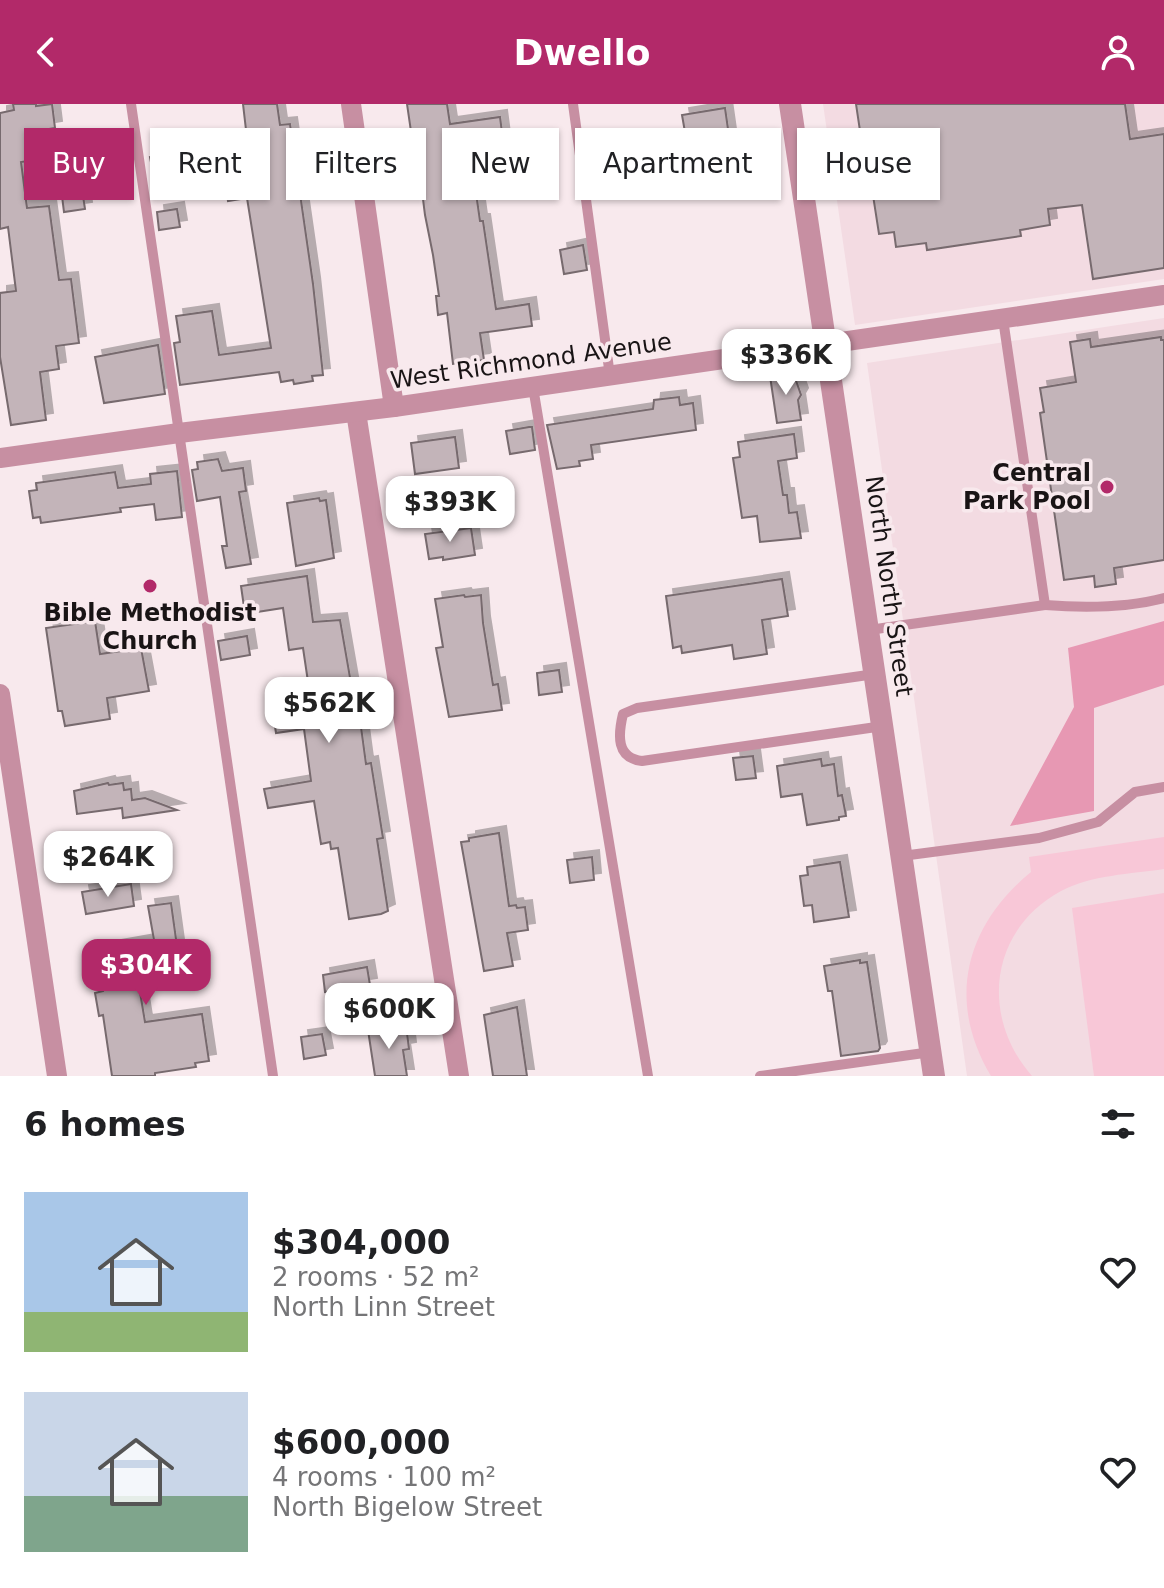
<!DOCTYPE html>
<html lang="en">
<head>
<meta charset="utf-8">
<style>
	body { margin:0; font-family:"DejaVu Sans",sans-serif; background:#f6f6f6; color:#202124; height:100vh; display:flex; flex-direction:column; font-size:30px; white-space:nowrap }
	* { box-sizing:border-box; margin:0 }
	p { font-size:26px; color:#757577 }
	.icon { flex:none; width:44px; height:44px; fill:none; stroke:currentColor; stroke-width:2; stroke-linecap:round; stroke-linejoin:round }
	.map { position:relative; height:972px; overflow:hidden }
	.details { display:flex; flex-direction:column; background:#fff; flex:1 }
	.details>* { flex:none }
	.top-card { position:absolute; left:24px; top:24px; width:1116px; height:72px; display:flex; gap:16px }
	.price { position:absolute; translate:-50% -68px; padding:0 18px; border-radius:16px; background:#fff; color:#222; font-size:26px; line-height:52px; filter:drop-shadow(0 2px 4px #0008) }
	.price::after { content:''; position:absolute; left:50%; top:48px; width:24px; height:18px; margin-left:-12px; background:inherit; clip-path:polygon(0 0,100% 0,50% 100%) }
	.price.selected { background:#b22969; color:#fff }
	ul { padding:0; list-style:none }
	li { display:flex; align-items:center; gap:24px; height:200px; padding:0 24px }
	li span { display:grid; place-items:center; flex:none; width:224px; height:160px; border-radius:0px; color:#555 }
	li>.icon { margin-inline-start:auto }
	span .icon { width:96px; height:96px; fill:#fffc; stroke-width:1 }
	li b { font-size:34px }
	h2 { display:flex; justify-content:space-between; align-items:center; height:96px; padding:0 24px; font-size:34px }
	.pill { padding:0 28px; border-radius:0px; background:#fff; box-shadow:0 2px 6px #0004; font-size:28px; line-height:72px }
	.pill.selected { background:#b22969; color:#fff }
	header { display:flex; justify-content:space-between; align-items:center; height:104px; padding:0 24px; background:#b22969; color:#fff; font-size:36px; font-weight:600 }
	.map>svg:first-child { display:block }
	.built { fill:#f3dbe2 }
	.green { fill:#f8c7d7 }
	.forest { fill:#e798b3 }
	.building { fill:#c3b4b9; stroke:#776a6e; stroke-width:2; filter:url(#shadow) }
	.lines { fill:none; stroke-linecap:round; stroke-linejoin:round }
	.service { stroke:#c78fa2; stroke-width:10 }
	.minor { stroke:#c78fa2; stroke-width:20 }
	.tertiary { stroke:#c78fa2; stroke-width:22 }
	.poi-dot { fill:#b22969; stroke:#f8e9ed; stroke-width:3 }
	.labels { text-anchor:middle; stroke-width:7; stroke-linejoin:round; paint-order:stroke }
	.street-label { font-size:24px; fill:#191415; stroke:#f8e9ed }
	.poi-label { font-size:24px; font-weight:bold; fill:#191415; stroke:#f8e9ed; text-anchor:end }
</style>
</head>
<body>
<header><svg class="icon" aria-label="back" viewBox="0 0 24 24"><path d="M15 5l-7 7 7 7"/></svg>Dwello<svg class="icon" aria-label="person" viewBox="0 0 24 24"><circle cx="12" cy="8" r="4"/><path d="M4 21q1-7 8-7t8 7"/></svg></header>
<div class="map">
<svg width="1164" height="972" viewBox="0 0 1164 972">
	<defs>
		<filter id="shadow"><feDropShadow dx="7" dy="-7" stdDeviation="0" flood-color="#0004"/></filter>
	</defs>
	<rect width="100%" height="100%" fill="#f8e9ed"/>
	<g class="built">
		<path d="M823,0h341v175l-309,46z"/>
		<path d="M1164,214v758h-197l-100,-713z"/>
	</g>
	<g class="green">
		<path d="M1164,733v32c-33,5 -73,6 -103,22 -72,39 -81,126 -29,185h-41c-45,-75 -26,-150 40,-204l-2,-15z"/>
		<path d="M1164,789v183h-70l-22,-168z"/>
	</g>
	<path class="forest" d="M1164,517v64l-70,23v103l-84,15 64,-119 -6,-59z"/>
	<g class="building">
		<path d="M13,0h23v2l16,-2 3,24 -24,4 4,28 -14,2 6,46 22,-2 10,74 12,-1 8,64 -23,3 3,23 -19,3 6,48 -35,5 -11,-68v-64l16,-2 -8,-64 -8,2v-116l14,-3z"/>
		<path d="M243,0h34l3,21 10,-1 23,160 10,91 -11,1 1,5 -19,3 -1,-4 -12,2 -2,-10 -99,13 -6,-42 6,-1 -4,-26 36,-5 7,44 52,-7 -24,-150 -19,3 -3,-20 19,-3 -1,-3 8,-2z"/>
		<path d="M407,0h40l3,20 50,-7 3,23 -23,3 1,7 -11,1 10,70h3l13,88 33,-5 3,22 -52,7 4,27 -31,4 -6,-51 -9,2 -2,-19h3l-6,-41 -8,-40 -7,-56h-3z"/>
		<path d="M856,0h269l5,35 34,-5v134l-71,11 -11,-74 -34,4 2,16 -30,5 1,6 -94,14 -1,-7 -30,4 -2,-15 -15,2 -13,-84 -3,1z"/>
		<path d="M725,4l5,35 6,-1 3,28 -46,6 -4,-39 -3,1 -4,-23z"/>
		<path d="M172,50l4,21 -22,3 -4,-21z"/>
		<path d="M79,65l6,40 -21,3 -5,-40z"/>
		<path d="M177,105l3,18 -21,3 -2,-18z"/>
		<path d="M583,141l4,25 -23,4 -4,-24z"/>
		<path d="M1161,233v3h3v220l-50,8 2,16 -21,3 -1,-11 -30,4 -24,-167 4,-1 -4,-24 36,-6 -6,-40 20,-3 1,8z"/>
		<path d="M158,241l7,49 -61,9 -9,-46z"/>
		<path d="M793,268l8,23 -3,5 3,20 -24,3 -7,-47z"/>
		<path d="M679,293l1,8 13,-2 3,27 -105,15 2,14 -14,2 1,5 -23,3 -10,-44 106,-16 1,-9z"/>
		<path d="M529,323h3l3,23 -25,4 -4,-23z"/>
		<path d="M794,330l3,24 -19,3 5,34h4l2,18 8,-1 4,26 -41,4 -3,-26 -15,2 -9,-60 7,-1 -2,-15z"/>
		<path d="M455,333l4,31 -44,6 -4,-31z"/>
		<path d="M218,355l4,12 21,-3 3,23 -7,1 12,72 -25,4 -4,-22h5l-7,-49 -23,4 -5,-31 6,-1 -1,-7z"/>
		<path d="M177,367l5,46 -26,3 -2,-16 -34,4 1,4 -80,11 -1,-6 -7,1 -4,-27 8,-1 -1,-7 79,-11 3,16 33,-4 -1,-10z"/>
		<path d="M319,394l1,3 6,-1 8,58 -38,8 -9,-63z"/>
		<path d="M471,424l4,27 -32,5v-3l-14,2 -4,-25z"/>
		<path d="M307,472l6,46 27,-2 16,92h3l7,52 5,-1 12,75 -6,1 11,72 -7,3 -32,5 -11,-71 -7,1 -1,-7 -9,2 -7,-43 -46,7 -4,-19 47,-8 -7,-52 -28,4 -4,-26 39,-5 -8,-54 -14,2 -6,-42 -38,6 -4,-28z"/>
		<path d="M782,475l6,37 -26,4 5,34 -33,5 -2,-14 -50,8 -1,-7 -8,2 -7,-52z"/>
		<path d="M464,491l1,2 16,-2 2,28 10,62 5,-1 4,26 -53,7 -13,-69 7,-1 -8,-48z"/>
		<path d="M95,517l5,33 41,-6 8,43 -42,7 3,21 -45,7 -3,-15h-4l-12,-83z"/>
		<path d="M247,532l3,19 -29,5 -3,-19z"/>
		<path d="M559,566l3,22 -23,3 -2,-22z"/>
		<path d="M753,652l3,22 -20,2 -3,-22z"/>
		<path d="M821,655l1,7 12,-2 4,32 4,-1 4,21 -7,1v3l-32,5 -5,-31 -21,3 -4,-31z"/>
		<path d="M108,679l1,2 14,-2 1,7 7,-1 1,11 13,-2 32,12 -54,8 -1,-10 -45,6 -3,-23z"/>
		<path d="M499,729l10,73 7,-1 1,3 8,-1 3,23 -21,3 6,33 -29,5 -23,-129 8,-1v-3z"/>
		<path d="M592,753l2,23 -24,3 -3,-23z"/>
		<path d="M840,758l9,55 -35,5 -2,-17 -8,1 -4,-30 8,-1 -1,-8z"/>
		<path d="M131,780l3,22 -48,8 -4,-22z"/>
		<path d="M171,799l9,65 -43,6 8,48 57,-8 7,47 -14,2 1,4 -41,6v3h-43l-9,-61 -4,1 -4,-23 8,-2 -6,-41 57,-10 -6,-34z"/>
		<path d="M860,856v3l7,-1 13,86 -2,3 -37,5 -9,-65h-4l-4,-25z"/>
		<path d="M367,863l3,18 -45,7 -2,-17z"/>
		<path d="M517,903l10,69h-34l-9,-61z"/>
		<path d="M406,921l3,24 -6,1 4,26h-32l-7,-46z"/>
		<path d="M322,930l4,21 -22,4 -3,-22z"/>
	</g>
	<g class="lines">
		<g class="service">
			<path d="M131,0l142,972"/>
			<path d="M573,0l37,272"/>
			<path d="M533,283l115,689"/>
			<path d="M1045,501c39,3 81,3 119,-7"/>
			<path d="M869,526l176,-25 -42,-286"/>
			<path d="M875,570l-238,34 -14,6c-5,21 -7,44 19,47l241,-35"/>
			<path d="M902,752l137,-18 59,-16 37,-30 29,-5"/>
			<path d="M760,972l171,-24"/>
		</g>
		<g class="minor">
			<path d="M351,0l43,303"/>
			<path d="M356,308l103,664"/>
			<path d="M0,354l179,-25 215,-26 770,-112"/>
			<path d="M0,590l57,382"/>
		</g>
		<path class="tertiary" d="M790,0l144,972"/>
	</g>
	<g class="poi-dot">
		<circle cx="1107" cy="383" r="8"/>
		<circle cx="150" cy="482" r="8"/>
	</g>
	<g class="labels">
		<g class="street-label">
			<text transform="translate(531 257) rotate(-8)" y="8">West Richmond Avenue</text>
			<text transform="translate(889 482) rotate(82)" y="8">North North Street</text>
		</g>
		<g class="poi-label">
			<text x="1091" y="377">Central<tspan x="1091" dy="28">Park Pool</tspan></text>
			<text x="150" y="517" text-anchor="middle">Bible Methodist<tspan x="150" dy="28">Church</tspan></text>
		</g>
	</g>
</svg>
<b class="price" style="left:786px;top:293px">$336K</b>
<b class="price" style="left:450px;top:440px">$393K</b>
<b class="price" style="left:329px;top:641px">$562K</b>
<b class="price" style="left:108px;top:795px">$264K</b>
<b class="price selected" style="left:146px;top:903px">$304K</b>
<b class="price" style="left:389px;top:947px">$600K</b>
<div class="top-card">
<a class="pill selected">Buy</a>
<a class="pill">Rent</a>
<a class="pill">Filters</a>
<a class="pill">New</a>
<a class="pill">Apartment</a>
<a class="pill">House</a>
</div>
</div>
<section class="details">
<h2>6 homes<svg class="icon" aria-label="filters" viewBox="0 0 24 24"><path d="M4 7h16M4 17h16"/><circle cx="9" cy="7" r="2"/><circle cx="15" cy="17" r="2"/></svg></h2>
<ul>
<li><span style="background:linear-gradient(#a9c7e8 75%,#8fb573 0)"><svg class="icon" aria-label="home" viewBox="0 0 24 24"><path d="M3 11l9-7 9 7M6 9v11h12V9"/></svg></span><div><b>$304,000</b><p>2 rooms · 52 m²</p><p>North Linn Street</p></div><svg class="icon" aria-label="heart" viewBox="0 0 24 24"><path d="M12 20l-8-8c-3-5 5-10 8-4 3-6 11-1 8 4z"/></svg></li>
<li><span style="background:linear-gradient(#c9d6e8 65%,#7fa58c 0)"><svg class="icon" aria-label="home" viewBox="0 0 24 24"><path d="M3 11l9-7 9 7M6 9v11h12V9"/></svg></span><div><b>$600,000</b><p>4 rooms · 100 m²</p><p>North Bigelow Street</p></div><svg class="icon" aria-label="heart" viewBox="0 0 24 24"><path d="M12 20l-8-8c-3-5 5-10 8-4 3-6 11-1 8 4z"/></svg></li>
</ul>
</section>
</body>
</html>
